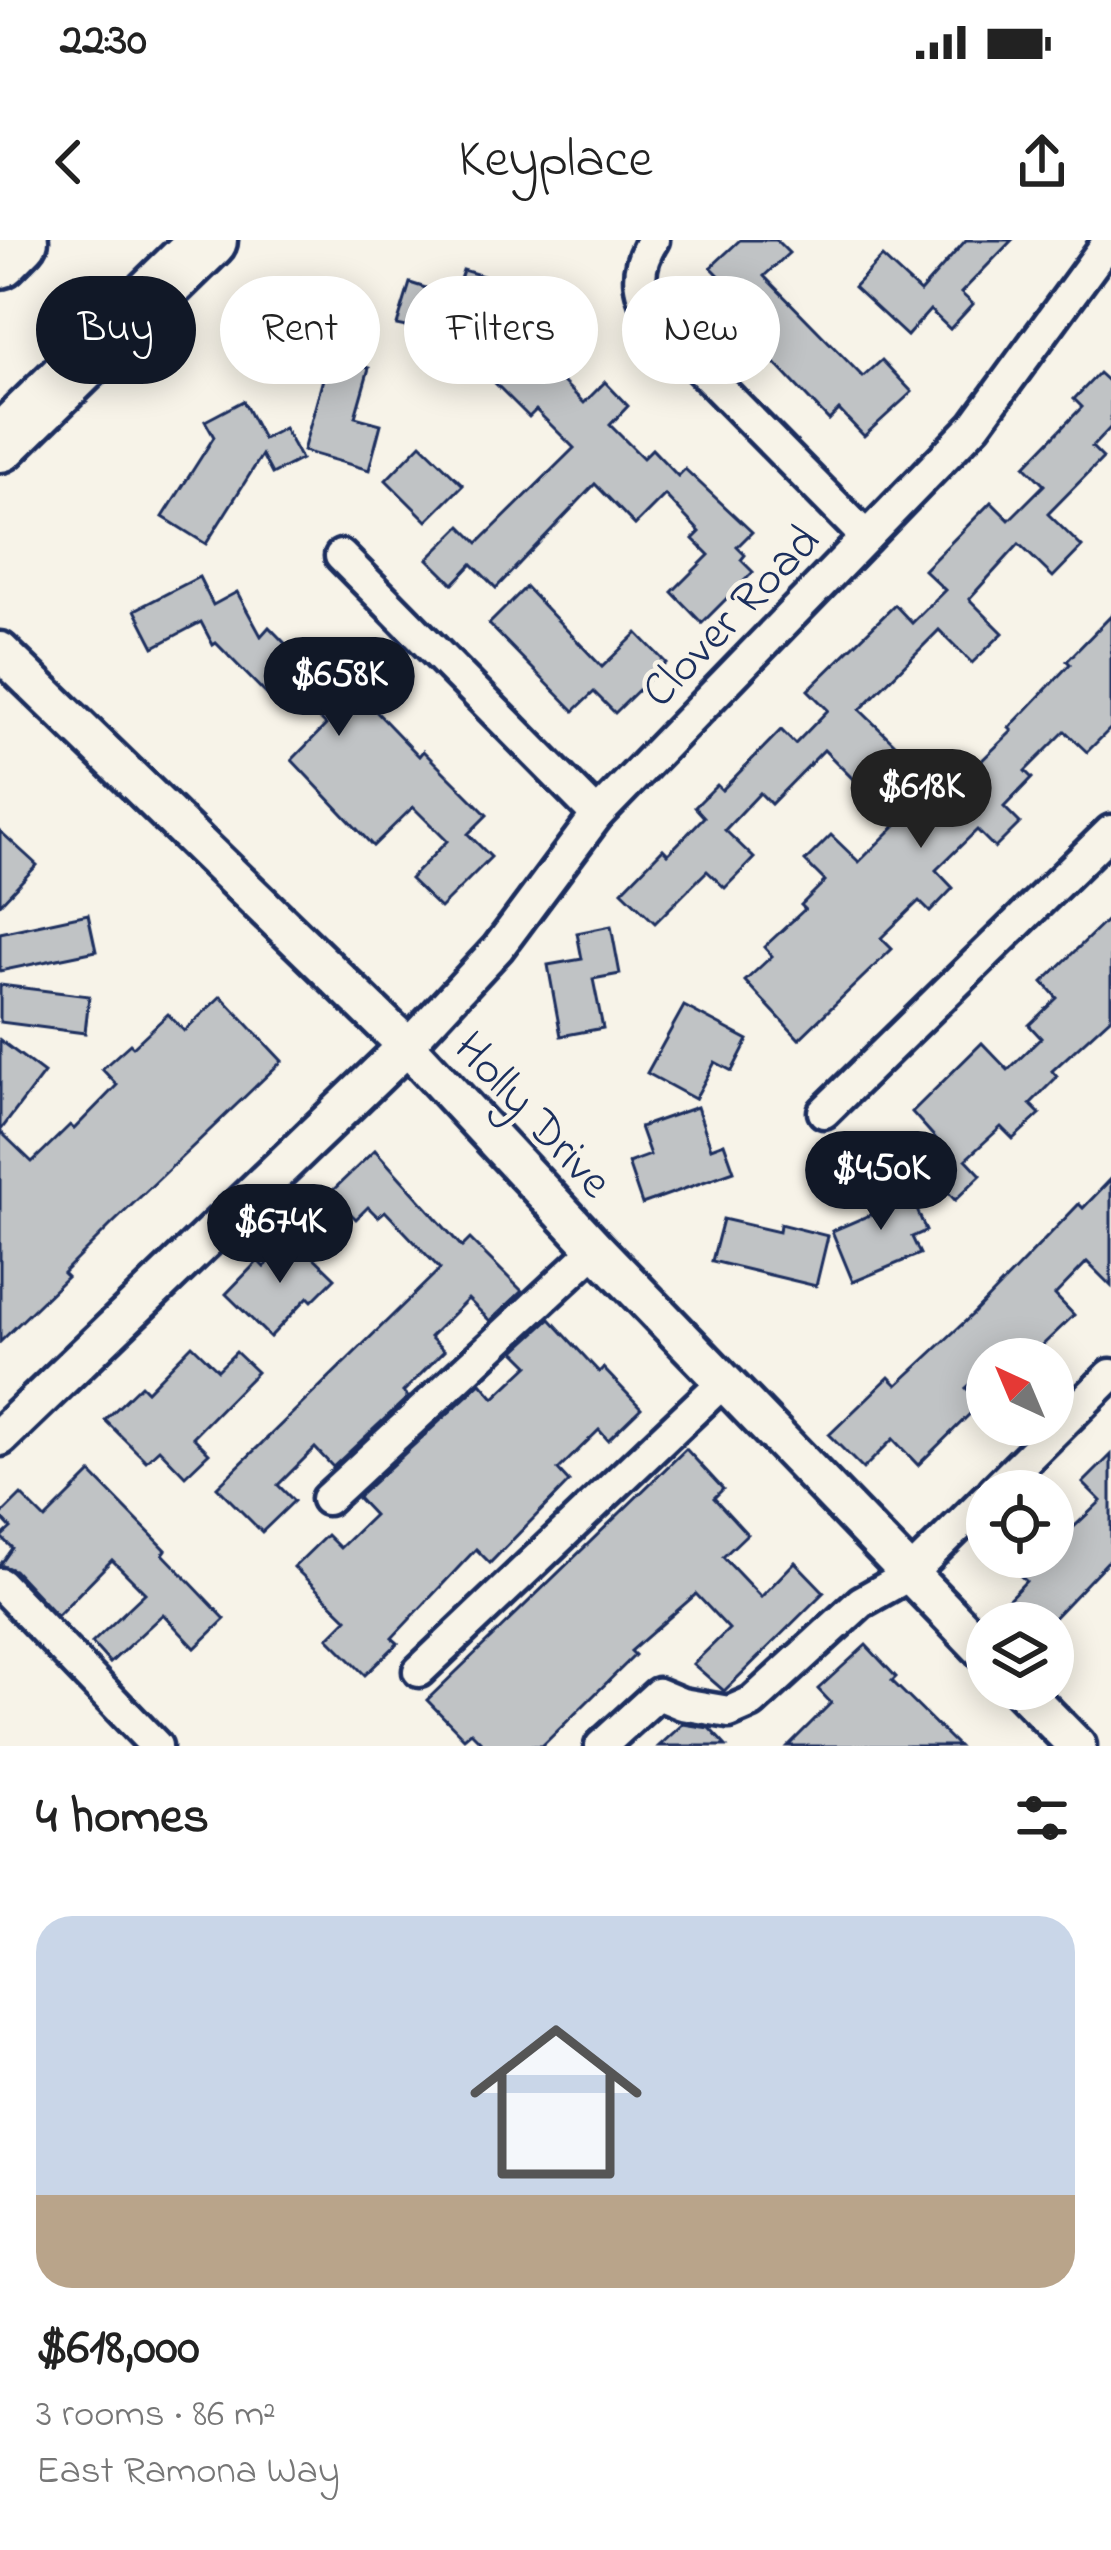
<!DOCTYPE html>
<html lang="en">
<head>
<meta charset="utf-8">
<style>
	body { margin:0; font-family:"Indie Flower",sans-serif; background:#f6f6f6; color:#222; height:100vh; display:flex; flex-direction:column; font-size:45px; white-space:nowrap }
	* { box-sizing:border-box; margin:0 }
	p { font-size:39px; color:#767676 }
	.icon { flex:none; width:66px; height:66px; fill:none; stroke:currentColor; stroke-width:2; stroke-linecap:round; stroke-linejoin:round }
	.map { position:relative; height:1506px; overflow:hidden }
	.details { display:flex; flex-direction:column; background:#fff; flex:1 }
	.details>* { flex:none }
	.hud { position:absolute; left:36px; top:36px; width:1041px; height:108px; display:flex; gap:24px }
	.needle { width:78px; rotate:316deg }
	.buttons { position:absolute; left:966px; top:1098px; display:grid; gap:24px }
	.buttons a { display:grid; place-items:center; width:108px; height:108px; border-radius:50%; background:#fff; box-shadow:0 6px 30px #0003; font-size:60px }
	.price { position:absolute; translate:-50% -102px; padding:0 27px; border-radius:42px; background:#111827; color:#fff; font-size:39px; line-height:78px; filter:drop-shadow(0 3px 6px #0008) }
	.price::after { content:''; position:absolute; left:50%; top:72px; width:36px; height:27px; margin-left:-18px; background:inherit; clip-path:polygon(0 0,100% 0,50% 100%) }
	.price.active { background:#222; color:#fff }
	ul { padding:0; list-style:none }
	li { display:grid; align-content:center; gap:24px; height:636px; padding:0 36px }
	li+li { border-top:3px solid #e0e0e0 }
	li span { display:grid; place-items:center; height:372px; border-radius:36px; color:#555 }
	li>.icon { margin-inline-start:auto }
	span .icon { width:216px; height:216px; fill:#fffc; stroke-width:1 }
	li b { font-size:51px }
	h2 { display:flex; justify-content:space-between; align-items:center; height:144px; padding:0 36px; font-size:51px }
	.tag { padding:0 42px; border-radius:54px; background:#fff; box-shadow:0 6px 30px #0003; font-size:42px; line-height:108px }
	.tag.active { background:#111827; color:#fff }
	.status { display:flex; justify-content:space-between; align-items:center; height:84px; padding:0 60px; background:#fff; direction:ltr }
	.status svg { height:33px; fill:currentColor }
	header { display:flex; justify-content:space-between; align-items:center; height:156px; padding:0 36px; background:#fff; font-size:54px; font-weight:600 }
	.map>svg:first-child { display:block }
	.building { fill:#c0c3c5; stroke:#1b2f5e; stroke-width:3 }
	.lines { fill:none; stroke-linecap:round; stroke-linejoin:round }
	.minor-casing { stroke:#1b2f5e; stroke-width:39 }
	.tertiary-casing { stroke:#1b2f5e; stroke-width:45 }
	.motorway-casing { stroke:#1b2f5e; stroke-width:63 }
	.minor { stroke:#f7f3e8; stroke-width:30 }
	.tertiary { stroke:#f7f3e8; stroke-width:36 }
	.motorway { stroke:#f7f3e8; stroke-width:54 }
	.labels { text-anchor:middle; stroke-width:9; stroke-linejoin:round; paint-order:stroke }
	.street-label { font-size:48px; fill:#1b2f5e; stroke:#f7f3e8 }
</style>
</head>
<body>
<div class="status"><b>22:30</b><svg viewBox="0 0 49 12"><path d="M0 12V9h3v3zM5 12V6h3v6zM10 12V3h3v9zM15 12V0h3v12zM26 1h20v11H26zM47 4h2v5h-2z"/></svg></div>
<header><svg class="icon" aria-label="back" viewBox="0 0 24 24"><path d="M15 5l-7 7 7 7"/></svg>Keyplace<svg class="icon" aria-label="share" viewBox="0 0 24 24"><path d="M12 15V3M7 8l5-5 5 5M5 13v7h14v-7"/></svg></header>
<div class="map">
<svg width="1111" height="1506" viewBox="0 0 1111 1506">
	<rect width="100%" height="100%" fill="#f7f3e8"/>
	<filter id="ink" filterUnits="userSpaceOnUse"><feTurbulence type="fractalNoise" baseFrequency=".00833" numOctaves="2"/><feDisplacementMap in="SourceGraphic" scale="24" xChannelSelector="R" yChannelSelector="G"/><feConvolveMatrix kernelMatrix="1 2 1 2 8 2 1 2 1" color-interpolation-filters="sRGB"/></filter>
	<g filter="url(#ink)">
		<g class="building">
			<path d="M740,0h36l13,13 -25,23 99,101 19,-17 30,32 -48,44 -25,-26 -10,10 -74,-78 4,-5 -32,-34 10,-9 -26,-27z"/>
			<path d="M966,0h46l-51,53 12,11 -23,25 -20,-19 -23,26 -53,-49 28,-30 38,35z"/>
			<path d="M463,30l47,14 -10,32 -22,-7 -10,31 -71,-15 13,-42 44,14z"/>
			<path d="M523,102l61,61 21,-21 23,24 -18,19 33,33 9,-9 26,27 7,-7 67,63 -15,15 8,8 -4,5 12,12 -51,51 -30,-31 37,-37 -16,-16 7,-7 -35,-37 -30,30 -40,-41 -99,104 -24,-24 -19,20 -25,-25 33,-33 17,17 96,-95 -38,-38 -7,7 -41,-41z"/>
			<path d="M329,117l40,11 -14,49 26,7 -12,46 -66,-19z"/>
			<path d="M1099,133l12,11v43l-19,20 11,11 -55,56 34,33 -29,30 -34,-33 -50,55 34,34 -31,30 -33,-33 -79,80 35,34 -38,39 -33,-33 -53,54 -11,-11 -35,37 29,28 -29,30 -18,-17 -52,52 -33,-32 41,-42 5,5 36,-37 -9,-10 22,-22 5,5 59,-60 14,14 33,-34 -20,-20 87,-85 17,18 33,-33 -21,-20 67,-68 18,18 35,-35 -19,-19 57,-59 -8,-8z"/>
			<path d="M243,161l20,38 21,-11 17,31 -29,15 -10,-19 -56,89 -43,-27 51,-80 -9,-16z"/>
			<path d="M421,204l42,41 -36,36 -41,-41z"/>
			<path d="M199,337l14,28 24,-13 24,44 8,-9 60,61 16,-16 25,24 -5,4 54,56 4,-5 64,64 -19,19 23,23 -51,51 -30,-29 37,-38 -34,-34 -40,39 -81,-86 34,-35 -36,-36 -15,14 -59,-60 -3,2 -12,-23 -47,25 -19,-37z"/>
			<path d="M526,347l76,80 35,-34 29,30 -51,50 -21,-21 -20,19 -85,-87z"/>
			<path d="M1111,376v112l-24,24 -22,-21 -40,40 7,7 -28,29 16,16 -25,25 -18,-18 -41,40 17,18 -23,24 -11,-11 -38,37 11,11 -93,90 -54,-58 27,-25 -8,-9 41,-38 -4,-4 24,-24 -20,-20 26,-26 28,27 65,-65 10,10 78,-76 -3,-3 61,-64 -3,-3z"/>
			<path d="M0,591l37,34 -37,39z"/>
			<path d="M88,674l8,37 -96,20v-38z"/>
			<path d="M1111,676v101l-59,54 5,6 -27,27 10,10 -27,25 -12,-12 -35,32 15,16 -26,25 -38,-41 20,-19 -25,-28 70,-69 26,27 33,-32 -12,-13 28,-27 -14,-16z"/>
			<path d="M611,686l9,48 -27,5 10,49 -42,8 -13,-71 34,-6 -5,-26z"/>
			<path d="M0,745l89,11 -4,37 -85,-11z"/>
			<path d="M221,756l61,65 -169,162 -50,50 4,4 -67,65v-302l44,33 -44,58 32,31 38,-37 4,4 43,-44 -15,-16 28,-25 3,3 35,-33 16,17z"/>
			<path d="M684,766l64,34 -16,31 -17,-9 -20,37 -48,-26z"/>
			<path d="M697,867l14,41 13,-5 10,28 -92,33 -14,-41 22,-8 -10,-28z"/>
			<path d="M375,910l87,97 8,-8 52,52 -32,30 -22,-22 -38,38 14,14 -41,41 5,5 -75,70 -18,-19 -37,37 16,16 -32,31 -45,-45 223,-218 -55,-58 -7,6 -10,-10 -12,12 -26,-26z"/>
			<path d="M904,939l22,52 -14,6 8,17 -67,28 -21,-51 40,-17 -7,-19z"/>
			<path d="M1111,939v107l-24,-24 -32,33 19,20 -46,44h-41v10l-21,19 15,15 -63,62 -25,-26 -30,30 -34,-34 60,-58 8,8 75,-70 107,-111 4,4z"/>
			<path d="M723,979l56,13 1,-8 48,12 -12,50 -104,-25z"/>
			<path d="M293,997l42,41 -23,23 -4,-4 -38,40 -44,-43 32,-33 6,6z"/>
			<path d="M550,1079l49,53 4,-4 38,40 -33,32 -9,-10 -41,40 11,12 -79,81 -14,-14 -84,89 6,5 -33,32 -37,-37 19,-19 -53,-52 33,-32 13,13 34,-33 -16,-17 2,-3 121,-112 13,15 35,-33 -14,-14z"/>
			<path d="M192,1105l26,25 18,-18 21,20 -64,65 16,16 -24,23 -26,-27 -13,12 -41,-41 36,-35 6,6z"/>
			<path d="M686,1209l37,40 -9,9 33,36 -24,23 38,40 34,-35 29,30 -100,99 -31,-27 36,-35 -33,-35 -65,57 4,4 -93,91h-57l-14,-14 -7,6 -37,-38z"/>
			<path d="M1111,1215v103l-62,65h-39l-13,-12 29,-30 -26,-24h53v-10l48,-46 -18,-18z"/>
			<path d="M91,1233l75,77 -3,4 62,65 -30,29 -32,-34 -53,49 -18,-20 53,-50 -33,-33 -55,56 -43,-46 -14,-5 12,-17 -11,-11 10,-9 -11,-12 21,-21 24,24z"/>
			<path d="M866,1405l30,32 -4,4 66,65h-170l43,-43 -13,-14z"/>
			<path d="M683,1484l26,4 17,18h-67z"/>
		</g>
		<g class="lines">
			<defs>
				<g id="minor">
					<path d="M653,0c-21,32 -14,55 5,86l208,211"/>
					<path d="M341,316l256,259"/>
					<path d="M407,806l91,-98 99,-133 378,-390 135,-185"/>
					<path d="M824,872l287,-281"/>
					<path d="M994,1251l117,-116"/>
					<path d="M327,1259l269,-250"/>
					<path d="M0,1344l156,162"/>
					<path d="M419,1431l305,-290"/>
					<path d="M601,1506l57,-52 24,10 47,8 23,-10 109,-100 48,-27 78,-77"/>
				</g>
				<g id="tertiary">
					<path d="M0,411l407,395 189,203 391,405"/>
					<path d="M0,1197l407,-391"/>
					<path d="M1021,1449l56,57"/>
				</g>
				<g id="motorway">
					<path d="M0,20l20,-20"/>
					<path d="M0,204l209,-204"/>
				</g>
			</defs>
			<use href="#minor" class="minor-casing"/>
			<use href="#tertiary" class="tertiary-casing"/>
			<use href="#motorway" class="motorway-casing"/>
			<use href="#minor" class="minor"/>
			<use href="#tertiary" class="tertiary"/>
			<use href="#motorway" class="motorway"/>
		</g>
	</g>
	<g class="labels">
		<g class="street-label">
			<text transform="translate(729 374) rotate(-46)" y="17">Clover Road</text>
			<text transform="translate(535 873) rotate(47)" y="17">Holly Drive</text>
		</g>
	</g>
</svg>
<div class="buttons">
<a><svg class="needle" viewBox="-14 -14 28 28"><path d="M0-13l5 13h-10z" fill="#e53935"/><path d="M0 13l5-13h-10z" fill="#767676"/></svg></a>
<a><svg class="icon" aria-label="locate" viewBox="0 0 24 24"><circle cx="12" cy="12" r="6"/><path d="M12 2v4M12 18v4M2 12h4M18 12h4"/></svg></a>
<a><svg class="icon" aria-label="layers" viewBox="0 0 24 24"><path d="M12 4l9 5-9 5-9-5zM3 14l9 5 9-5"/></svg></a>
</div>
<b class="price" style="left:339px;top:499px">$658K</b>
<b class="price active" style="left:921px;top:611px">$618K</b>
<b class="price" style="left:881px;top:993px">$450K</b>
<b class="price" style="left:280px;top:1046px">$674K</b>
<div class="hud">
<a class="tag active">Buy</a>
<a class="tag">Rent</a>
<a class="tag">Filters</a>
<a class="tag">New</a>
</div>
</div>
<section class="details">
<h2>4 homes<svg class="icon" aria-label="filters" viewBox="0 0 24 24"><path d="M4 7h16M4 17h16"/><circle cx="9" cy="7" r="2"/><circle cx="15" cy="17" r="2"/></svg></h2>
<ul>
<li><span style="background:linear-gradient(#c9d6e8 75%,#b9a48a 0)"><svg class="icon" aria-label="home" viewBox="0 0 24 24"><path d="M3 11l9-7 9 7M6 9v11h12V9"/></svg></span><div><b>$618,000</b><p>3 rooms · 86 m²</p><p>East Ramona Way</p></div></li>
</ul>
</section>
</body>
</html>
